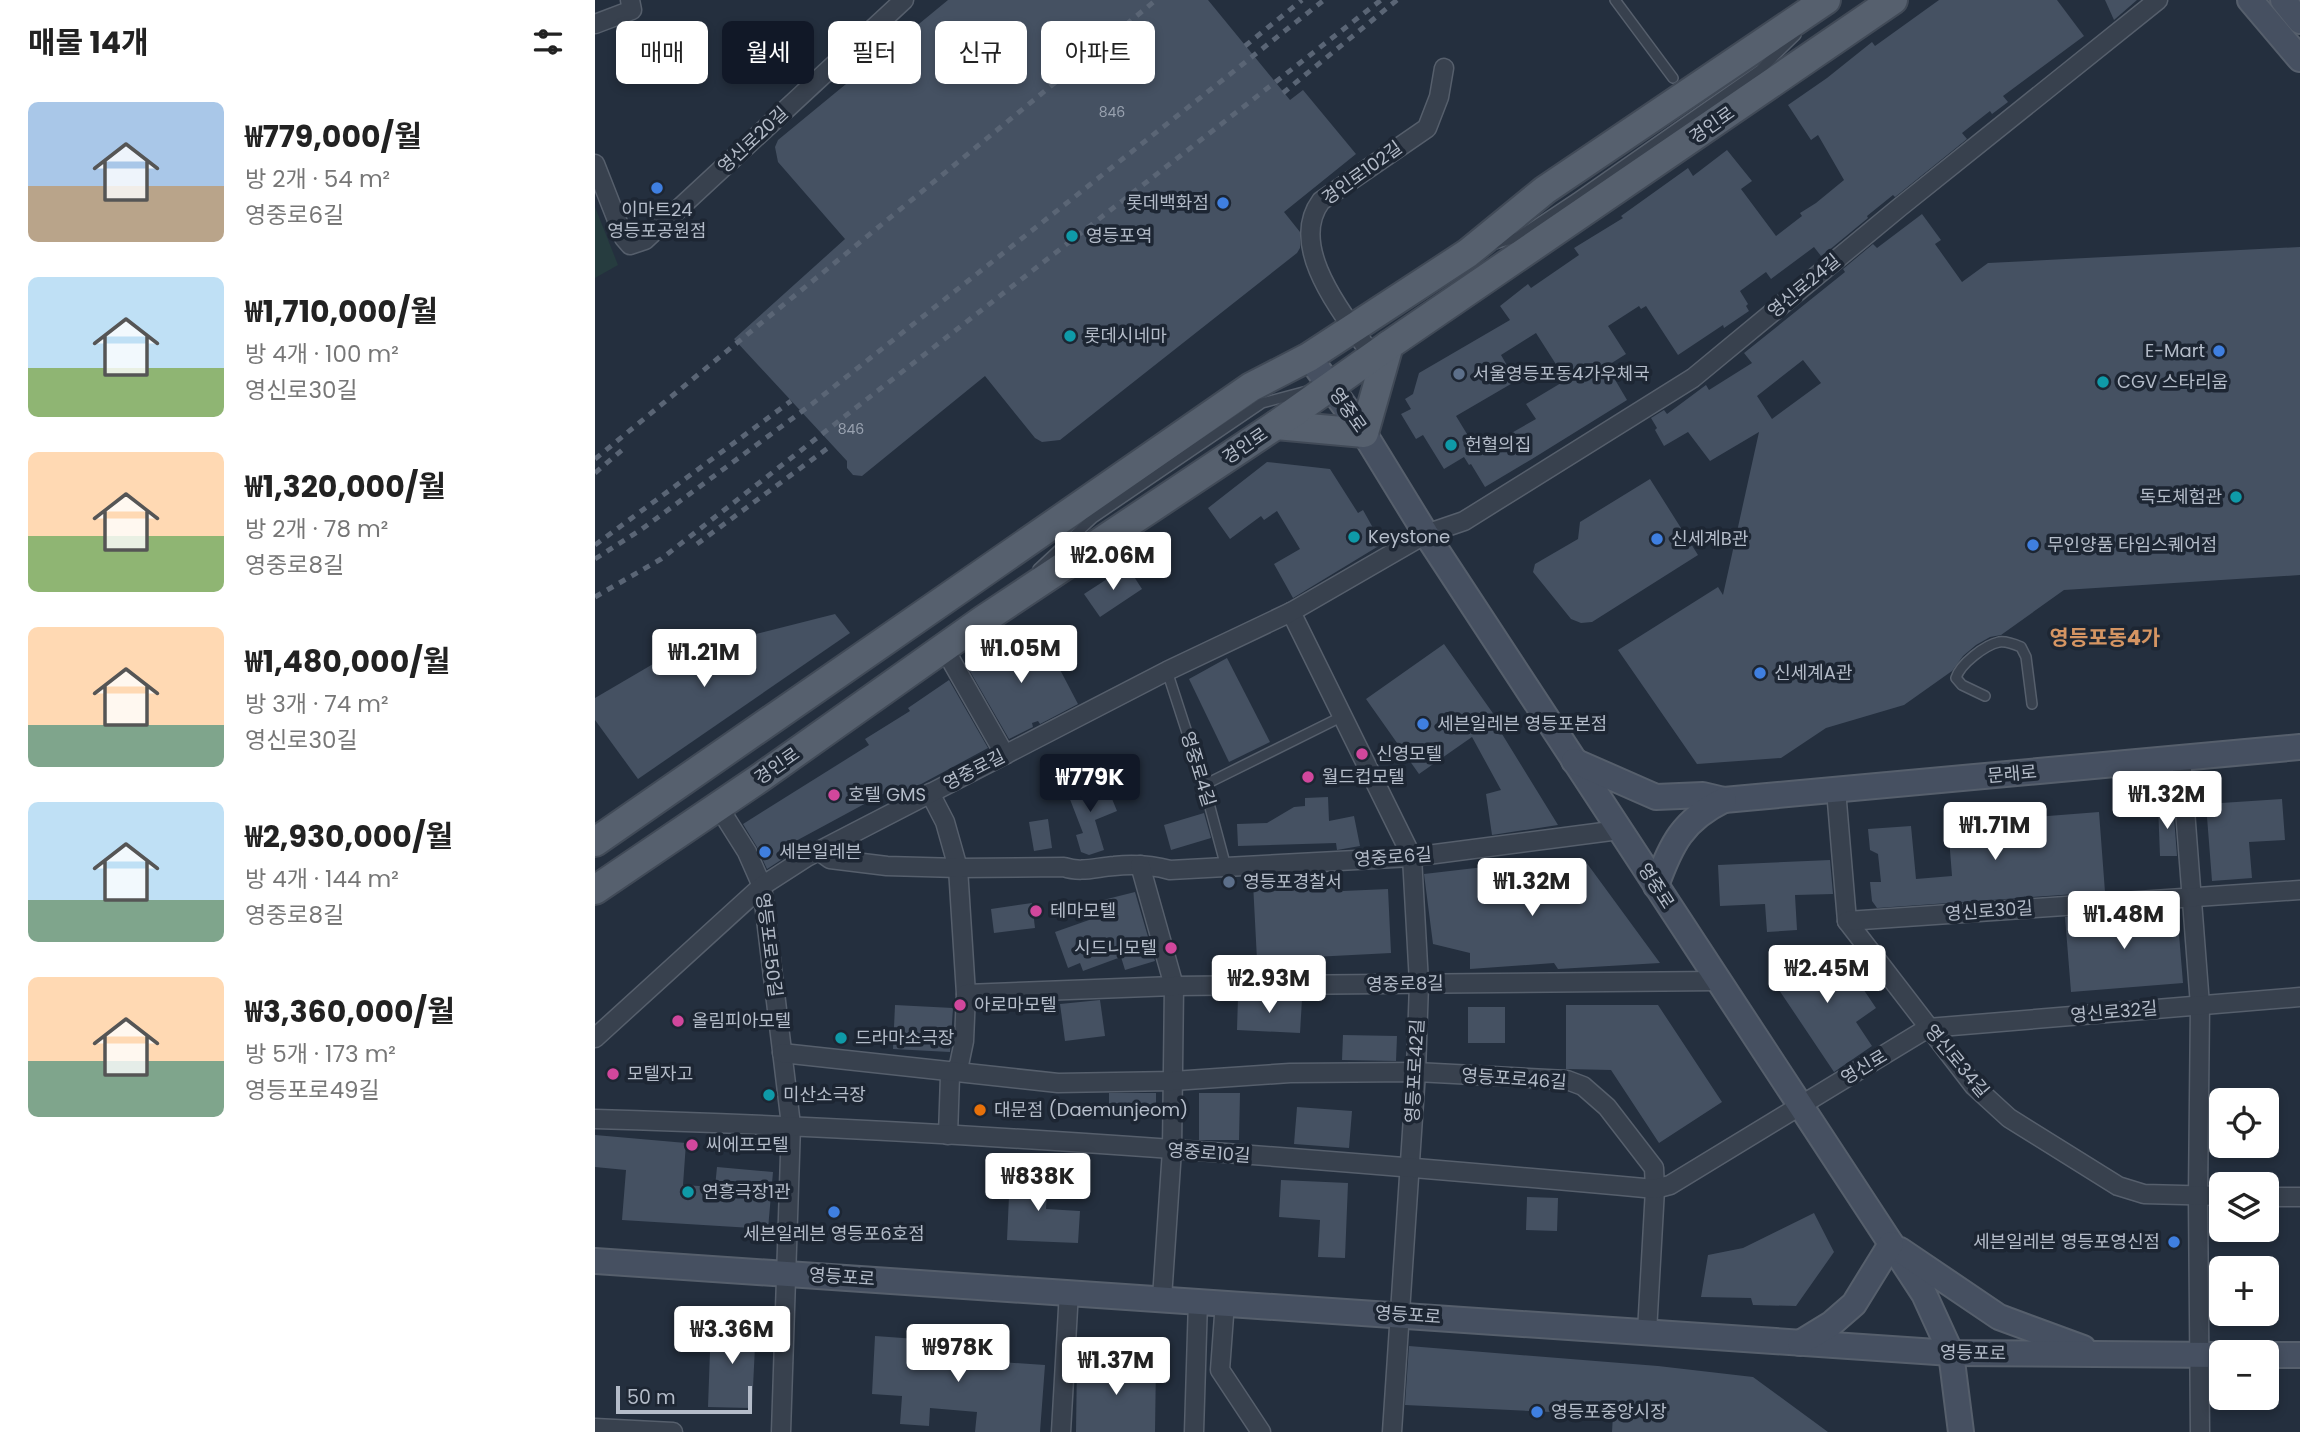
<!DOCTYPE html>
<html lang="ko">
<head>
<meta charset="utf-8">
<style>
	body { margin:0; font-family:Poppins,"Noto Sans KR",sans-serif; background:#f2f2f2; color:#222; height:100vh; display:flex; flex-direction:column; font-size:26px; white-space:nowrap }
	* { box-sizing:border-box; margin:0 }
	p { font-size:23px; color:#767676 }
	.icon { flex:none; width:38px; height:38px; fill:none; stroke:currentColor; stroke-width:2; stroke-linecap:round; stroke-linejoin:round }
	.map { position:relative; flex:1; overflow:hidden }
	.drawer { display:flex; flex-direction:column; background:#fff; width:595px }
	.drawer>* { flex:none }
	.hud { position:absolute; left:21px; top:21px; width:665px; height:63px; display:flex; gap:14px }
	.controls { position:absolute; left:1614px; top:1088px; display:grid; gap:14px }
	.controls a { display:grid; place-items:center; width:70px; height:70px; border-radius:10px; background:#fff; box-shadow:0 4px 10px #0003; font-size:35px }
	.scale { position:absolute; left:21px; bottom:18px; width:136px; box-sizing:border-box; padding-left:7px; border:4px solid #b4bcc9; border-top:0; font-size:19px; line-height:24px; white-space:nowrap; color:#b4bcc9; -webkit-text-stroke:5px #1d2633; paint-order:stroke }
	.price { position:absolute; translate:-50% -60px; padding:0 16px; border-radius:7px; background:#fff; color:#222; font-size:23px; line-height:46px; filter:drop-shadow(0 2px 4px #0008) }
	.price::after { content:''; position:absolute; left:50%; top:42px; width:21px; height:16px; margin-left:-10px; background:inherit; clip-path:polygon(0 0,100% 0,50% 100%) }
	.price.selected { background:#111827; color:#fff }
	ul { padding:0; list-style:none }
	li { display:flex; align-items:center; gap:21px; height:175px; padding:0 28px }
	li span { display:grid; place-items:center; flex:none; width:196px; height:140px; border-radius:10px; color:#555 }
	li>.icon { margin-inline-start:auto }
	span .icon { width:84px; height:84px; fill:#fffc; stroke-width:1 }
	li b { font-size:30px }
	h2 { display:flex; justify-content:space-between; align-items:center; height:84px; padding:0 28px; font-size:30px }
	.pill { padding:0 24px; border-radius:10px; background:#fff; box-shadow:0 4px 10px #0003; font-size:24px; line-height:63px }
	.pill.selected { background:#111827; color:#fff }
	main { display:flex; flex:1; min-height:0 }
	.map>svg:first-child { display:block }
	.green { fill:#263c3f }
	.building { fill:#455162; fill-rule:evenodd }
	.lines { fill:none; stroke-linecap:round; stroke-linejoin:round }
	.lane-casing { stroke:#565f6c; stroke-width:12 }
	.street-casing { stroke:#565f6c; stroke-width:21 }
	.secondary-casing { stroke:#565f6c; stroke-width:28 }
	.primary-casing { stroke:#414a57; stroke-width:32 }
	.lane { stroke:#38414e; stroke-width:9 }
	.street { stroke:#38414e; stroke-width:18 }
	.secondary { stroke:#465061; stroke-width:24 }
	.primary { stroke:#56606e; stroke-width:28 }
	.rail { stroke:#5a6575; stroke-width:5; stroke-dasharray:7 7; stroke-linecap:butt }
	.shop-dot { fill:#3f7fe0; stroke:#1d2633; stroke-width:2.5 }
	.culture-dot { fill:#0f9aa8; stroke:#1d2633; stroke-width:2.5 }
	.service-dot { fill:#5c6f8a; stroke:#1d2633; stroke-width:2.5 }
	.hotel-dot { fill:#d1479c; stroke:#1d2633; stroke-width:2.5 }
	.food-dot { fill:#e8710a; stroke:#1d2633; stroke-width:2.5 }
	.labels { text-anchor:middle; stroke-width:7; stroke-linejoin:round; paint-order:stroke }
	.number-label { font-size:14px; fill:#98a1af }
	.street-label { font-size:18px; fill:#b4bcc9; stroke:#1d2633 }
	.poi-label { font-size:18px; fill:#b4bcc9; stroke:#1d2633; text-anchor:start }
	.quarter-label { font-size:21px; font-weight:bold; fill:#d59563; stroke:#1d2633 }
</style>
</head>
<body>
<main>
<section class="drawer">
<h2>매물 14개<svg class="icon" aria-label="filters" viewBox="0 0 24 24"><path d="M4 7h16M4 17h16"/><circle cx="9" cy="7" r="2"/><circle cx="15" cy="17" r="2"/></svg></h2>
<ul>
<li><span style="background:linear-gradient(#a9c7e8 60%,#b9a48a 0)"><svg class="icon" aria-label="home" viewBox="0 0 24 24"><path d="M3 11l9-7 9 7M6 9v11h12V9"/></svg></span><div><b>₩779,000/월</b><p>방 2개 · 54 m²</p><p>영중로6길</p></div></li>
<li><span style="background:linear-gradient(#bfe0f5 65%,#8fb573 0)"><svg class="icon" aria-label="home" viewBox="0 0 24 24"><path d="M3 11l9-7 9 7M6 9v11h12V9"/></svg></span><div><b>₩1,710,000/월</b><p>방 4개 · 100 m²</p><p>영신로30길</p></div></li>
<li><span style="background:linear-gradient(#ffd9b3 60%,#8fb573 0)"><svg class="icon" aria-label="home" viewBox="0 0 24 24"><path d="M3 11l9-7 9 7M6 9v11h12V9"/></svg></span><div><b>₩1,320,000/월</b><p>방 2개 · 78 m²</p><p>영중로8길</p></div></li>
<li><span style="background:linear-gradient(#ffd9b3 70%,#7fa58c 0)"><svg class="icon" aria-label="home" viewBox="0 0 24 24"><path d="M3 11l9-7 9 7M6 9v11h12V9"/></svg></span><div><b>₩1,480,000/월</b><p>방 3개 · 74 m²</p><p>영신로30길</p></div></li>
<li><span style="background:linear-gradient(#bfe0f5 70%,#7fa58c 0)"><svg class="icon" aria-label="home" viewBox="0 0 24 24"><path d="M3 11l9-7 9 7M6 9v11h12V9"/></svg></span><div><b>₩2,930,000/월</b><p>방 4개 · 144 m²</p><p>영중로8길</p></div></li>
<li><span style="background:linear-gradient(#ffd9b3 60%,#7fa58c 0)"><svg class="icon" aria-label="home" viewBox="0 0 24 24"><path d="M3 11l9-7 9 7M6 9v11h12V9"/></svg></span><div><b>₩3,360,000/월</b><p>방 5개 · 173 m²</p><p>영등포로49길</p></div></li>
</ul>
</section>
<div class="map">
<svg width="1705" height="1432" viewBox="0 0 1705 1432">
	<rect width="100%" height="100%" fill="#242f3e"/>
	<path class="green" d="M0,207l23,58 -23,13z"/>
	<g class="building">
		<path d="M353,0h260l82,100 13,-10 53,64 -72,58 16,20v16l-3,5 -237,187 -18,2 -7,-4 -50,-62 -123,100 -9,-1 -6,-7v-7l-113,-122 111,-100 -67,-77 -3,-15 3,-7z"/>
		<path d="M1344,0h118l27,36 -81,60 5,6 -16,12 -2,-3 -28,22 5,6 -72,58 -2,-2 -26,21 1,2 -40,33 -7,5 -7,-9 -43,32 -5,-7 -26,19 8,13 -2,2 3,5 -25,17 -1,-3 -45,30 -32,-49 -5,3 -2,-3 -31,20 18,28 -19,12 20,34 -95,59 -47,28 -14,-23 -2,1 -5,-8 -20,12 -21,-34 -7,4 -15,-25 10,-5 -6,-10 8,-5 6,-21 91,-53 -10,-14 28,-22 3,4 48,-33 -5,-7 49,-30 -2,-2 67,-48 5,8 34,-26 25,31 -11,8 35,47 26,-20 -2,-3 16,-10 28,-23 -26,-45 -7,5 -23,-35 39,-27 45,-36 3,4zM941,333l30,47 -40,24 10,15 -58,33 -22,-36 60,-35 -15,-26z"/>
		<path d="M1510,0h32l-23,20z"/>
		<path d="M1327,214l19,26 -6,4 27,38 26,-19 312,-16v328l-236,15 -63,45 -11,2 -14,8 -13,11 -11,15 -48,34 -78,23 -45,30 -84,6 -79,-114 100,-63 5,8 36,-163 -49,29 -22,-29 -24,14 -9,-16 2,-2 -6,-10 13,-8 3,4 39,-29 3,5 43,-27 -8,-10 101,-81 -2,-3 30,-25 4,4zM1208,360l18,23 -49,36 -15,-23z"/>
		<path d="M672,462l63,7 28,44 5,-3 19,34 -89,54 -19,-34 26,-15 -23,-38 -13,9 -3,-4 -31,23 -22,-31z"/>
		<path d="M1055,479l48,76 -106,67 -11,1 -10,-4 -38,-47 2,-8 43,-25 2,-17z"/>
		<path d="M532,566l15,23 -42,28 -16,-23z"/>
		<path d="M240,614l15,19 -212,146 -43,-59v-22l70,-41z"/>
		<path d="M428,628l24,39 9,-5 22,42 -38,20 -2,-3 -6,2 1,4 -24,12 -42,-73z"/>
		<path d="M849,644l53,75 -3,2 64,104 -66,10 -6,-41 15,-4 -29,-53 -53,37 -53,-75z"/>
		<path d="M632,658l43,84 -41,20 -40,-83z"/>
		<path d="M354,680l39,68 -89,48 -5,-8 -100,54 4,7 -31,20 -10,-22 -14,-23 126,-79 -4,-6 45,-28 -2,-3z"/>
		<path d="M483,784l30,5 9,22 -22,9 9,30 -15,5 -8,-3 -5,-17 7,-2 -17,-44z"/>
		<path d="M733,797l1,24 25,-5 6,30 -23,4 -1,-7 -98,3 -1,-22 30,-1 27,-16 11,-1v-8z"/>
		<path d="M1687,799l3,41 -36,2 3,36 -40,3 -6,-77z"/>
		<path d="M1578,804l4,52h-17l-2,-51z"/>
		<path d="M1504,812l6,80 -228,16 -5,-7 -2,-19h11l-3,-28 -8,-4 -2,-21 43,-3 5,53 36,-3 -4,-52z"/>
		<path d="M609,813l7,25 -40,12 -7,-25z"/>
		<path d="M453,819l4,29 -18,3 -5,-29z"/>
		<path d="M1235,860l3,34 -38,1 2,35 -30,2 -2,-28 -45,2 -2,-41z"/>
		<path d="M991,862l74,101 -102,6 -4,-6 -84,6v-16l-37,-9 -9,-70 60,-7 2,3z"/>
		<path d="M748,878v13l45,-2 3,64 -134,7 -4,-77z"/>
		<path d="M540,892l20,69 -30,9 -4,-13 -38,14 -3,-8 -12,5 -13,-36 51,-18 -3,-14z"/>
		<path d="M437,903l3,25 -41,5 -3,-24z"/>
		<path d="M1582,910l6,73 -112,9 -6,-75z"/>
		<path d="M1214,948l14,21 18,-13 35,52 -20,14 16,24 -38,26 -65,-97z"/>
		<path d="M643,997l64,2 -2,34 -63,-3z"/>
		<path d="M505,1000l5,36 -40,5 -5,-37z"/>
		<path d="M300,1005l58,3 -3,44 -57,-3z"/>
		<path d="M971,1005h92l64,97 -63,41 -48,-73 -45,-1z"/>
		<rect x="873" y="1007" width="37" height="36"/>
		<path d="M748,1035l54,1 -1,25 -54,-1z"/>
		<path d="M514,1093h47v24l-47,-1z"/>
		<path d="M604,1093h41l-1,47h-40z"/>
		<path d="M702,1107l55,4 -3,37 -55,-4z"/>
		<path d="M0,1135l91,8 -3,42 32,2 2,-20 56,5 -5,57 -146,-9 4,-50 -31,-3z"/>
		<path d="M415,1174l38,2 -2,33 34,2 -2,32 -71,-3z"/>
		<path d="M686,1180l67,3 -3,75 -27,-1 2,-37 -41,-3z"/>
		<path d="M932,1197l31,1 -1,33 -31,-1z"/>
		<path d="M1219,1213l20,39 -38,54 -43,-1 -2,-7 -50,-1 7,-42 35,-7z"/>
		<path d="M116,1323l45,2 -4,83 -44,-1z"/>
		<path d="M280,1336l98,7 -1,17 73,5 -5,67h-65l2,-20 -47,-4 -1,18 -29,-2 2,-28 -30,-2z"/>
		<path d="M814,1346l249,20 95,11 75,55h-216l1,-17 -208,-10z"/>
		<path d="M482,1361l79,1 -1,70h-79z"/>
	</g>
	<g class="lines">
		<defs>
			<g id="lane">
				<path d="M1020,0l58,78"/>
				<path d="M900,244l23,-7 60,-40 182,-127 36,-35"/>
				<path d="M443,569l55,-51 169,-115 45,-12"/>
				<path d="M572,671l37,114 22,82"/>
				<path d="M1390,696l-23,-11 -6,-7c4,-14 29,-33 43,-36 7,-1 15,2 22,5l5,10 6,47"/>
				<path d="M609,785l139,-69"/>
			</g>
			<g id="street">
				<path d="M0,24l37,-14 -2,-10"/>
				<path d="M0,164l29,74 6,7 15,-5 259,-240"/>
				<path d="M778,357c-27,-40 -87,-109 -52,-156l106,-73 12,-31 5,-29"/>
				<path d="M696,612l121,245 7,126 -3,89 -24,360"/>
				<path d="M349,648l61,107"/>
				<path d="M1586,758l19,247 -2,191 2,236"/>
				<path d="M1241,790l11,131 127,165 35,32 109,68 26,8 77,2"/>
				<path d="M335,793l15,29 13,46 8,126 -2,47 -5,24 -9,11 -2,59"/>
				<path d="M123,806l29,46 15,34 29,239 -10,307"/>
				<path d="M224,851l11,8 57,7 71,2 106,-1c17,6 33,0 50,-1 19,-2 37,-1 56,4l242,-13 207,-27"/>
				<path d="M545,865l34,121 -2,164 -10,148"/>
				<path d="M1252,921l453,-31"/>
				<path d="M371,994l208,-8 544,-5"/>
				<path d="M0,1038l167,-152 45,-29 360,-186 124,-59 135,-78 38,-13 229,-143 207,-171 258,-207"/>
				<path d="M187,1053l276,30 115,-2 117,-8 126,-1 151,8 16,6 24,21 47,61 1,21 -8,143"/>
				<path d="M0,1119c354,10 708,38 1060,70l15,-4 258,-157 372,-31"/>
				<path d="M1671,1197h34"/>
				<path d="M630,1302l-5,68 41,62"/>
				<path d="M0,1428l78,4"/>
				<path d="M466,1432l8,-141"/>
				<path d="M599,1432l4,-132"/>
			</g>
			<g id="secondary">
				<path d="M1655,0l50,59"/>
				<path d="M1688,0l17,21"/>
				<path d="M714,357l55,76 62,101 498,760 27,59 10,79"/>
				<path d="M979,761l82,36 47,-2 21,5 576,-53"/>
				<path d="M1061,886c15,-42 27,-66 68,-86"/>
				<path d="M1305,1250l99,67 84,31"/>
				<path d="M0,1261l1356,92 270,2"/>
				<path d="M1205,1343l31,-19 23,-20 37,-60"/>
				<path d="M1671,1355h34"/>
			</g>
			<g id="primary">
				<path d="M681,425l88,8 25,-88"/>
				<path d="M0,842l656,-455 58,-30 159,-104 77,-63 281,-190"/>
				<path d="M0,890l165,-112 223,-158 293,-195 113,-80 504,-345"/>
			</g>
		</defs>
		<use href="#lane" class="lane-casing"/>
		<use href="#street" class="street-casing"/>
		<use href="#secondary" class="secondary-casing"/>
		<use href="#primary" class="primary-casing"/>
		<use href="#lane" class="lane"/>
		<use href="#street" class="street"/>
		<use href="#secondary" class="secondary"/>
		<use href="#primary" class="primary"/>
		<g class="rail">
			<path d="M650,46l57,-46"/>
			<path d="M688,93l114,-93"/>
			<path d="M0,459l561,-459"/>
			<path d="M0,473l27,-23"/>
			<path d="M102,544l135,-99"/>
			<path d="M0,545l196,-144"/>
			<path d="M0,559l47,-30 170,-125 512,-404"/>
			<path d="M0,597l66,-38 720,-559"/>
		</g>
	</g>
	<g class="shop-dot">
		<circle cx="62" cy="188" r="7"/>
		<circle cx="628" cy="203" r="7"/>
		<circle cx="1624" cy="351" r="7"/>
		<circle cx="1062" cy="539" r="7"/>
		<circle cx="1438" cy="545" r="7"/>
		<circle cx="1165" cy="673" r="7"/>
		<circle cx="828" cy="724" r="7"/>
		<circle cx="170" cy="852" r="7"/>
		<circle cx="239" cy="1212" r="7"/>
		<circle cx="1579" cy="1242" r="7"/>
		<circle cx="942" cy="1412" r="7"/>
	</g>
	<g class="culture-dot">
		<circle cx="477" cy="236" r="7"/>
		<circle cx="475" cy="336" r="7"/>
		<circle cx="1508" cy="382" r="7"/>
		<circle cx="856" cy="445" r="7"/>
		<circle cx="1641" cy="497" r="7"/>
		<circle cx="759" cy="537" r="7"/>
		<circle cx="246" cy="1038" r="7"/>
		<circle cx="174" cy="1095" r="7"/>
		<circle cx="93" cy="1192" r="7"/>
	</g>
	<g class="service-dot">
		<circle cx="864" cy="374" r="7"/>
		<circle cx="634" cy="882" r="7"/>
	</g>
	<g class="hotel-dot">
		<circle cx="767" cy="754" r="7"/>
		<circle cx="713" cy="777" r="7"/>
		<circle cx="239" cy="795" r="7"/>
		<circle cx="441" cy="911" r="7"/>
		<circle cx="576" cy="948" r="7"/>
		<circle cx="365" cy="1005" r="7"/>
		<circle cx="83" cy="1021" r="7"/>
		<circle cx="18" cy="1074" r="7"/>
		<circle cx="97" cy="1145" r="7"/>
	</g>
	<circle class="food-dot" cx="385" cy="1110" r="7"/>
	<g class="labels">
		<g class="number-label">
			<text x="517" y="117">846</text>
			<text x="256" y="434">846</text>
		</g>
		<g class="street-label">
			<text transform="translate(1117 125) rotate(-35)" y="6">경인로</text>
			<text transform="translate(158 140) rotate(-43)" y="6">영신로20길</text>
			<text transform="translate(767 173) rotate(-36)" y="6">경인로102길</text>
			<text transform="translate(1209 286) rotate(-40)" y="6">영신로24길</text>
			<text transform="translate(753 410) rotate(55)" y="6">영중로</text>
			<text transform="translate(650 446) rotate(-34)" y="6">경인로</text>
			<text transform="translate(182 766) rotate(-35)" y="6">경인로</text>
			<text transform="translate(603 769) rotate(73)" y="6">영중로4길</text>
			<text transform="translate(379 770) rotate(-27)" y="6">영중로길</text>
			<text transform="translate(1417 774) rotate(-5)" y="6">문래로</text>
			<text transform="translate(798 857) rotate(-4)" y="6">영중로6길</text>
			<text transform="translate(1061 886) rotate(57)" y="6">영중로</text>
			<text transform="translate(1394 911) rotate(-4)" y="6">영신로30길</text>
			<text transform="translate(174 945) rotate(83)" y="6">영등포로50길</text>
			<text transform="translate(810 984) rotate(-1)" y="6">영중로8길</text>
			<text transform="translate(1519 1012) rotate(-5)" y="6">영신로32길</text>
			<text transform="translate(1362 1061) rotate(50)" y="6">영신로34길</text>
			<text transform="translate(1269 1067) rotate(-31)" y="6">영신로</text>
			<text transform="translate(820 1071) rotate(-87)" y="6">영등포로42길</text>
			<text transform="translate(919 1079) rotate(4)" y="6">영등포로46길</text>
			<text transform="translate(614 1153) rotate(4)" y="6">영중로10길</text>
			<text transform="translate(247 1277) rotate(4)" y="6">영등포로</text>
			<text transform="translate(813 1315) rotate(4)" y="6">영등포로</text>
			<text transform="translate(1378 1353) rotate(1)" y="6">영등포로</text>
		</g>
		<g class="poi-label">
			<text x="614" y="209" text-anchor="end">롯데백화점</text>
			<text x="62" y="216" text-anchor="middle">이마트24<tspan x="62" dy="21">영등포공원점</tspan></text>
			<text x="491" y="242">영등포역</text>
			<text x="489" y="342">롯데시네마</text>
			<text x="1610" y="357" text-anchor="end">E-Mart</text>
			<text x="878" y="380">서울영등포동4가우체국</text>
			<text x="1522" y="388">CGV 스타리움</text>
			<text x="870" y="451">헌혈의집</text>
			<text x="1627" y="503" text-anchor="end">독도체험관</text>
			<text x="773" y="543">Keystone</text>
			<text x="1076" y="545">신세계B관</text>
			<text x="1452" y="551">무인양품 타임스퀘어점</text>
			<text x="1179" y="679">신세계A관</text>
			<text x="842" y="730">세븐일레븐 영등포본점</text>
			<text x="781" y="760">신영모텔</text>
			<text x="727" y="783">월드컵모텔</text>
			<text x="253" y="801">호텔 GMS</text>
			<text x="184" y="858">세븐일레븐</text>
			<text x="648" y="888">영등포경찰서</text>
			<text x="455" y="917">테마모텔</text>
			<text x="562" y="954" text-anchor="end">시드니모텔</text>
			<text x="379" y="1011">아로마모텔</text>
			<text x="97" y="1027">올림피아모텔</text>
			<text x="260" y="1044">드라마소극장</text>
			<text x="32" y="1080">모텔자고</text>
			<text x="188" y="1101">미산소극장</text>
			<text x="399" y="1116">대문점 (Daemunjeom)</text>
			<text x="111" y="1151">씨에프모텔</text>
			<text x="107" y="1198">연흥극장1관</text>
			<text x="239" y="1240" text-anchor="middle">세븐일레븐 영등포6호점</text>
			<text x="1565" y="1248" text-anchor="end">세븐일레븐 영등포영신점</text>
			<text x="956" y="1418">영등포중앙시장</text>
		</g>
		<g class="quarter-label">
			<text x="1510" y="645">영등포동4가</text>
		</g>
	</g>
</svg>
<div class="controls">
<a><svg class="icon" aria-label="locate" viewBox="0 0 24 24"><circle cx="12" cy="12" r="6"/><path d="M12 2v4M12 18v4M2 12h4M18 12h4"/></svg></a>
<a><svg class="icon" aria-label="layers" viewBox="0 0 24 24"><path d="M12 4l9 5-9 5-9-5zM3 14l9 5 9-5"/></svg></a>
<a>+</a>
<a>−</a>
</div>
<div class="scale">50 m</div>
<b class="price" style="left:518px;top:592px">₩2.06M</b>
<b class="price" style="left:426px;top:685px">₩1.05M</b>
<b class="price" style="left:109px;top:689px">₩1.21M</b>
<b class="price selected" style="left:495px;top:814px">₩779K</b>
<b class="price" style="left:1572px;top:831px">₩1.32M</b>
<b class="price" style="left:1400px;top:862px">₩1.71M</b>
<b class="price" style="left:937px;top:918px">₩1.32M</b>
<b class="price" style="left:1529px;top:951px">₩1.48M</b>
<b class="price" style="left:1232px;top:1005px">₩2.45M</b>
<b class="price" style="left:674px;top:1015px">₩2.93M</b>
<b class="price" style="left:443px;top:1213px">₩838K</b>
<b class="price" style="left:137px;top:1366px">₩3.36M</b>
<b class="price" style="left:363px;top:1384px">₩978K</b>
<b class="price" style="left:521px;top:1397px">₩1.37M</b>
<div class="hud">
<a class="pill">매매</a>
<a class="pill selected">월세</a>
<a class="pill">필터</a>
<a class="pill">신규</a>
<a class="pill">아파트</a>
</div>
</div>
</main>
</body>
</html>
